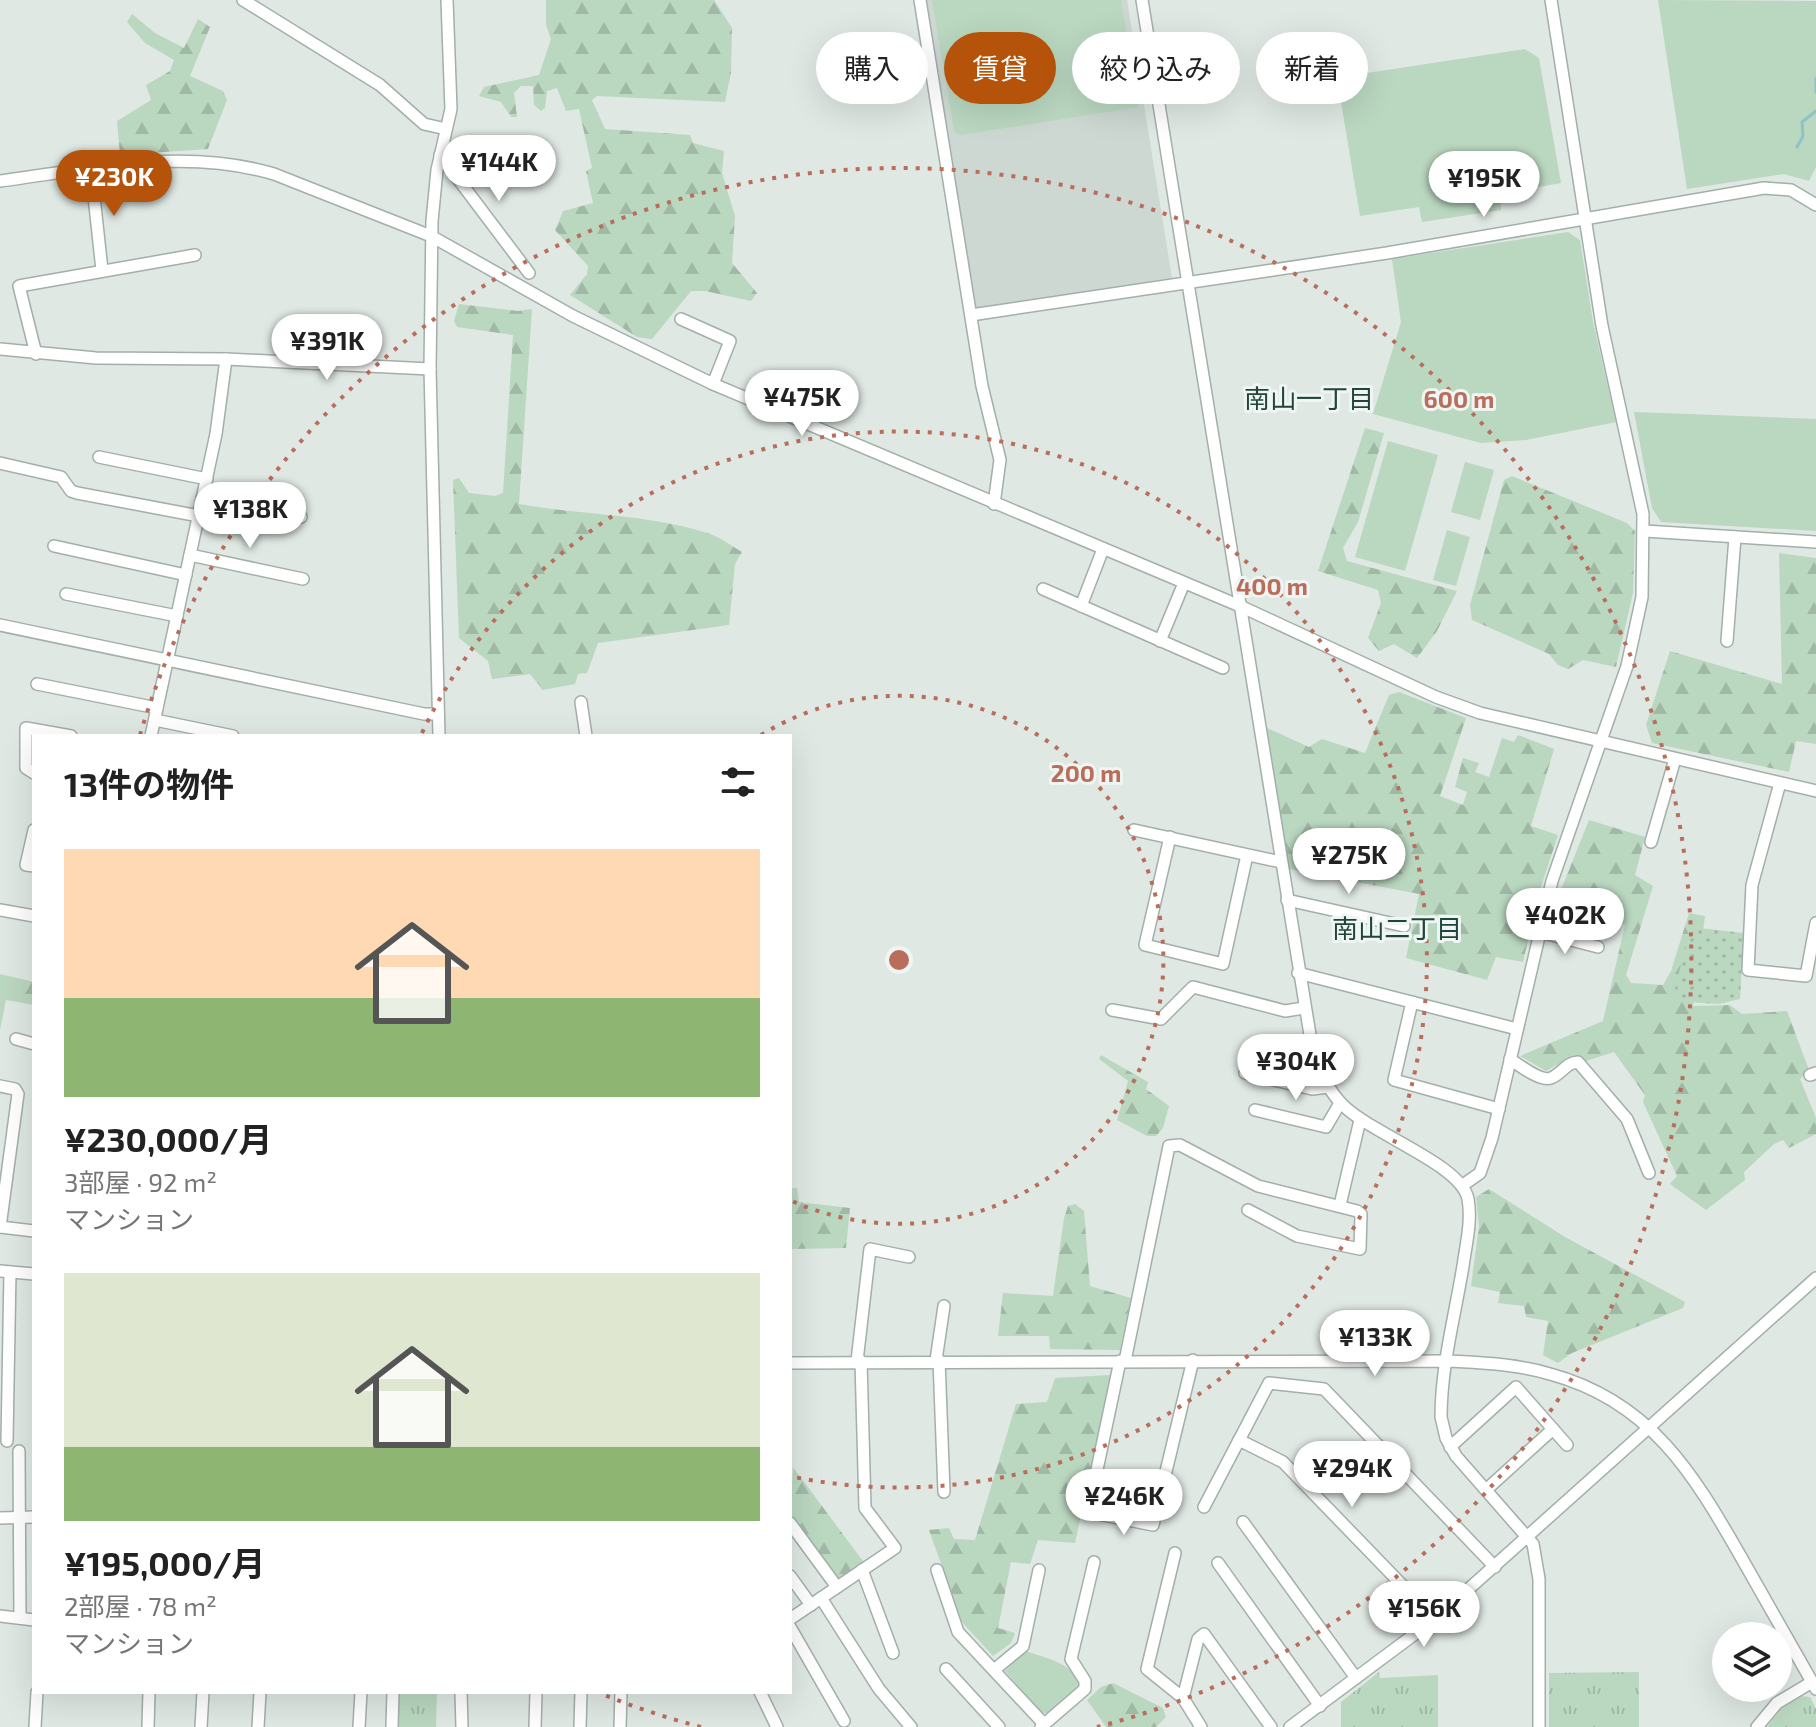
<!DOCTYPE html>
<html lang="ja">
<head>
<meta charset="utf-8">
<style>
	body { margin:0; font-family:"Exo 2","Noto Sans JP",sans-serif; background:#f6f6f6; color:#222; height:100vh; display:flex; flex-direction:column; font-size:30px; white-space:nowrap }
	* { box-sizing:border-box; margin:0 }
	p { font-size:26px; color:#767676 }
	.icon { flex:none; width:44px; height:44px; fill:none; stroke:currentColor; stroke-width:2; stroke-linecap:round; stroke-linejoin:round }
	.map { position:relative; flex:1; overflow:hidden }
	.panel { position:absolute; left:32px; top:734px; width:760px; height:960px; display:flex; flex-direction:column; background:#fff; border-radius:0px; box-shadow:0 8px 32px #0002 }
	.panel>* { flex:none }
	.banner { position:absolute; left:816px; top:32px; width:760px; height:72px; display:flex; gap:16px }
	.fabs { position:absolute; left:1712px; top:1622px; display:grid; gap:16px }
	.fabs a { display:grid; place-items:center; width:80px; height:80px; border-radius:50%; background:#fff; box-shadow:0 8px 32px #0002; font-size:40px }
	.price { position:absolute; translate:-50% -68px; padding:0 18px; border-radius:28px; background:#fff; color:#222; font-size:26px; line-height:52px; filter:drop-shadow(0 2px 4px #0008) }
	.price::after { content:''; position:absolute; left:50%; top:48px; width:24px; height:18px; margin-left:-12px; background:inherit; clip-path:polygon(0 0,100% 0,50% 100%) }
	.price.on { background:#b45309; color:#fff }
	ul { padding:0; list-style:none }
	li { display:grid; align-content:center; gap:16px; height:424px; padding:0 32px }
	li span { display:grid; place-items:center; height:248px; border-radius:0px; color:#555 }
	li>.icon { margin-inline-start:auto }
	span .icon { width:144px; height:144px; fill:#fffc; stroke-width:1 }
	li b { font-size:34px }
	h2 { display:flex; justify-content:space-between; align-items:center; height:96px; padding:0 32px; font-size:34px }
	.chip { padding:0 28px; border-radius:36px; background:#fff; box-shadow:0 8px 32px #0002; font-size:28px; line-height:72px }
	.chip.on { background:#b45309; color:#fff }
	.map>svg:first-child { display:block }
	.built { fill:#cdd8d2 }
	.grass { fill:url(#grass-tufts) }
	.forest { fill:url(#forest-firs) }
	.park { fill:url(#park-dots) }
	.garden { fill:#bad7c0 }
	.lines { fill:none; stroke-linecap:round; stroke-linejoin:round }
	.stream { stroke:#8dc2c7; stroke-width:3 }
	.minor-casing { stroke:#a3afa9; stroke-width:14 }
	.minor { stroke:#fff; stroke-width:11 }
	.ring { fill:none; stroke:#ba6d5a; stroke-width:4; stroke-dasharray:4 8 }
	.labels { text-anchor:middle; stroke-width:6; stroke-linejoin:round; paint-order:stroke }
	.neighbourhood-label { font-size:26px; fill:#21453a; stroke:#eff5f2 }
	.centre { fill:#ba6d5a; stroke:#eff5f2; stroke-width:4 }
	.ring-label { font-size:24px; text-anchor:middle; font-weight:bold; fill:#ba6d5a; stroke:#eff5f2; stroke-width:6; stroke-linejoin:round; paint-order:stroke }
</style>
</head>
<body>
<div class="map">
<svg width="1816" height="1727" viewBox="0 0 1816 1727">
	<defs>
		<pattern id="grass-tufts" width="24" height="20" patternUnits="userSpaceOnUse" patternTransform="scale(2)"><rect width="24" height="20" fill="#bad7c0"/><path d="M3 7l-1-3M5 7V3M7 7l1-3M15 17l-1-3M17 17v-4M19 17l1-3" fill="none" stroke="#a0b9a5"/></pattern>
		<pattern id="forest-firs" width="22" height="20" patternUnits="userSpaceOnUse" patternTransform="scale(2)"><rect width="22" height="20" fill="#bad7c0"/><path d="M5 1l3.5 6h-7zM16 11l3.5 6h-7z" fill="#a0b9a5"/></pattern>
		<pattern id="park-dots" width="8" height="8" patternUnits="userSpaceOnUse" patternTransform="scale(2)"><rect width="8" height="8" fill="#bad7c0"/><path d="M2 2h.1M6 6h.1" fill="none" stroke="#a0b9a5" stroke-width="1.8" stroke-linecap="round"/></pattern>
	</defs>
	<rect width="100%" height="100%" fill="#dfe8e3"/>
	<path class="built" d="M926,0h201l45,278 -197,32z"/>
	<g class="grass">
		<path d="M1379,1672l1,6 58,-3v52h-97v-25z"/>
		<path d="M1639,1672v55h-90v-54z"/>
		<path d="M398,1692h39l-1,35h-39z"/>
		<path d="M1800,1696l10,1 6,12v18h-49l14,-18z"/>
	</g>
	<g class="forest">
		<path d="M546,0h168l18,28 -1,45 -6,29 -128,-6 -5,4 13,29 85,6 3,8 31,8 -2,22 13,43 -3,47 25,30 -6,8 -46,-10h-14l-39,48 -15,-2 -67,-42 17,-21 1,-8 -33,-36 8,-19 30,-8 -7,-32 6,-3 -13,-59 -13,2 -9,-23 -10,3 -2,17 -4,3 -7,-6 -1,-19h-12l-7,7 3,24h-6l-10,-15 -22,-6 5,-9 55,-12 12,-36 -5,-14z"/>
		<path d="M132,14l23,19 29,15 14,-29 12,8 -20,49 33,15 4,9 -19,49 -88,6 -3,-34 34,-21 -5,-15 24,-14 4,-11 -29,-17 -18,-21z"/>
		<path d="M459,304l59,7 14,-2 -13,195c61,11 126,10 185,28 13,3 26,13 38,20l-7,12 -6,61 -131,18 -11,30 -9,1 -3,10 -32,6 -13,-16 -38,5 -4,-18 -29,-23 -6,-158 6,-2 10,15 26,3 8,-3 10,-158 -56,-8 -3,-6z"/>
		<path d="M1365,428l19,5 -26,89 -15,26 4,13 110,30 -20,40 -20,27 -23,-14 -15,7 -11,-13 13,-35 -3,-13 -60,-19z"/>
		<path d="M1512,476l115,47 8,8 -2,62 -17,74 -33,-7 -15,9 -10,-4 -9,-11 -77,-34 -2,-15 34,-125z"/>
		<path d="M1779,553l37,5v186l-20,-3 -7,31 -137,-29 -6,-18 24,-74 112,33z"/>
		<path d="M1399,692l67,26 -26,78 23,9 4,-13 -12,-5 8,-29 16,5 -4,9 14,5 13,-39 12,4 4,-7 36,14 -23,77 27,9 -19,58 -16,69 -27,-5 -9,23 -81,-22 13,-64 -130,-25 -22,-141 42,19 13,-8 43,14 24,-58z"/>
		<path d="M1589,820l56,17 -10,38 18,11 -27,89 5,8 32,2 8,-14 18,-58 16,3 -12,90 37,-1 12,9 45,-3 22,59 -9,9 16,39v16l-27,14 -6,-8 -9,4 -30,28 1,8 -39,30 -36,-26 7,-8 -34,-74 2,-7 -31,-43 -28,9 -5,-4 -14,2 -21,12 -26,-15 83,-35 22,-96 -70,-20z"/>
		<path d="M0,974l34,8v23l-28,-5 -6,30z"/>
		<path d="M1101,1055l47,27 -2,7 23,17 -6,22 -7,8h-9l-30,-16 11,-39 -29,-22z"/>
		<path d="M790,1188h7l2,14 51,6 -4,40 -55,1 -1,4z"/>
		<path d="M1489,1189l76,48 120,65 -2,6 -111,45 -14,10 -15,-8 5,-34 -22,-4 -2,-11 -26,-3 2,-11 -29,-6 8,-60 -3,-29z"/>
		<path d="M1075,1204l9,7 6,75 41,12 -11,52 -70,-1 -1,-13h-51l5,-43 50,3 11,-78 4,-12z"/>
		<path d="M1111,1375l-36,168 -37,-3 -8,24 -19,-2 -13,66 17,5 -4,10 -18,13 -31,-34 -33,-92 20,-2 5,11 21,1 41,-136 31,-2 8,-24z"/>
		<path d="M793,1467l72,97 -23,16 -9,-3 -43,-63z"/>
		<path d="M1113,1683l50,25 3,9 -10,10h-50l-19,-27 14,-13z"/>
	</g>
	<path class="park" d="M1690,927l54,6 -4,66 -22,5 -46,-3z"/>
	<g class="garden">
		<path d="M932,0h189l18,107 -178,28 -7,-4z"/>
		<path d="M1658,0l158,1v166l-7,14 -25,-7 -97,15z"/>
		<path d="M1525,49l14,9 22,125 -61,11 1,16 -79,12 -3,-15 -59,9 -21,-126 8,-14z"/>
		<path d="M1568,232l12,8 13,82 23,100 -90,18 -45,3 -108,-29 28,-92 -9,-63z"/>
		<path d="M1634,412l182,7v112l-155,-9 -9,-14z"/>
		<path d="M1388,441l50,14 -33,116 -50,-14z"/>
		<path d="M1465,462l29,8 -14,50 -29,-8z"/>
		<path d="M1447,530l23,7 -14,49 -23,-6z"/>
		<path d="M1025,1651c20,7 53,12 54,38l-30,24h-7l-37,-42z"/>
	</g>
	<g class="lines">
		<g class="stream">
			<path d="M1816,78v14"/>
			<path d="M1797,147l6,-11 -1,-14 14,-11"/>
		</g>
		<defs>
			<g id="minor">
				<path d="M243,0l137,85 44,39 22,5"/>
				<path d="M920,0l62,386 18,74 -6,44"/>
				<path d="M1142,0l169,1041c6,22 13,43 28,60 27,32 122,62 129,98 4,22 -2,45 -5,67 -8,49 -22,101 -22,151l5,21 10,18 77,88 6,35v148"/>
				<path d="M440,155l89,118"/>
				<path d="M91,169l11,101"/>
				<path d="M0,181c91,-12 184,-34 274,-7l157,62 142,80 140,68 527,222 196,91 44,16 336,78"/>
				<path d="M971,315l416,-62 377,-65 27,2 25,15"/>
				<path d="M681,319l49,22 -17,43"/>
				<path d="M0,349l96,9 130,1 204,10"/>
				<path d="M36,354l-17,-68 176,-31"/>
				<path d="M99,457l108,22"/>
				<path d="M0,463l61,14 10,14 6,2 122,23"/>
				<path d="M202,499l99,18"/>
				<path d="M1645,531l171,11"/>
				<path d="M54,546l132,29"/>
				<path d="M190,555l113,24"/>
				<path d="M1043,589l180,79"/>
				<path d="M66,594l111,22"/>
				<path d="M1081,606l22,-57"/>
				<path d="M0,625l424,89h14"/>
				<path d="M1160,641l24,-58"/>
				<path d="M1727,641l8,-104"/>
				<path d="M37,684l120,24"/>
				<path d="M581,702l5,34"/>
				<path d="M155,720l78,16"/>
				<path d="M151,736l65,-302 10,-75"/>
				<path d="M439,736l-9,-367 2,-148 5,-51 14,-61 -4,-109"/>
				<path d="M34,773l-8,-5v-40l45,8"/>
				<path d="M1780,783l-28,102 -4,85 58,6 10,-53"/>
				<path d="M34,830l-8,35 8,1"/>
				<path d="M1134,830l147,32"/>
				<path d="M1170,837l-25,108 78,19 24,-109"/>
				<path d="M1651,842l24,-83"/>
				<path d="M1287,900l117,26"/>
				<path d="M0,910l34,6"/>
				<path d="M1540,932l58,15"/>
				<path d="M1298,973l219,56"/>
				<path d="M1412,1002l-18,78 105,29"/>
				<path d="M1112,1010l49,9 32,-32 92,24 19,-3"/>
				<path d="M16,1039l18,5"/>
				<path d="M1510,1059c9,6 31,23 41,19 12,-5 14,-15 27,-16l49,57 22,54"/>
				<path d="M1245,1073l67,16 16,-2"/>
				<path d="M1810,1075l6,-2"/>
				<path d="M0,1086l15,3 3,5 -18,133"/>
				<path d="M1255,1110l71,17 14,-24"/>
				<path d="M1463,1185l17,-12 12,-35 60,-257 75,-215 15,-69 1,-83 -41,-188 -51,-326"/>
				<path d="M1340,1205l20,-85"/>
				<path d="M0,1227l34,4"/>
				<path d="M0,1271l34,3"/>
				<path d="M936,1360l8,-54"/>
				<path d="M939,1360l5,132"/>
				<path d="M857,1361l13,-112 39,8"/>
				<path d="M1120,1361l-32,151 65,13 40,-165"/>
				<path d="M1125,1361l44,-215 11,-1 78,41 99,25 4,3 -1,35 -63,-13 -49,-26"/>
				<path d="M790,1363l658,-2c34,2 69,3 102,13 100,27 143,99 191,183 25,44 50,88 75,132"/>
				<path d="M1239,1440l44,22 152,157"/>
				<path d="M7,1441l3,-169"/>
				<path d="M1450,1447l66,-60 51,58"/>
				<path d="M19,1451l1,167"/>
				<path d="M1487,1489l66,-60"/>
				<path d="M1204,1507l65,-124 55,6 171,178"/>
				<path d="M0,1518l34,-1"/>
				<path d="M1243,1522l113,156"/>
				<path d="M790,1523l47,64"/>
				<path d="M1175,1553l-28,116 36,29"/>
				<path d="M1218,1563l102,143"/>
				<path d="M862,1570l31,83"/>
				<path d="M937,1570l21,62 86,92"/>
				<path d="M790,1576l21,29"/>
				<path d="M821,1598l58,91 32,38"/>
				<path d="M0,1616l34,4"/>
				<path d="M790,1619l105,-71 -30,-40 -4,-147"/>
				<path d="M790,1627l54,94"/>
				<path d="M946,1669l53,58"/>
				<path d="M994,1670l29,-24 16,-76"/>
				<path d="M461,1692l1,35"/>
				<path d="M760,1692l17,35"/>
				<path d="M35,1727l2,-35"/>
				<path d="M148,1727l1,-35"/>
				<path d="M201,1727l2,-35"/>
				<path d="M258,1727l2,-35"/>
				<path d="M359,1727l2,-35"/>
				<path d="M392,1727l1,-35"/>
				<path d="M535,1727l1,-35"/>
				<path d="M580,1727l1,-35"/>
				<path d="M620,1727l1,-35"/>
				<path d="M1041,1727l44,-38v-8l-14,-22 23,-97"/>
				<path d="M1201,1727l-18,-29 15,-59 6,-5 67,93"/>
				<path d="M1290,1727l145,-108 381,-341"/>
				<path d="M1757,1727l20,-24 35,-21"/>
			</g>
		</defs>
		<use href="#minor" class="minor-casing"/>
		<use href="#minor" class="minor"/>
	</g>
	<g class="ring">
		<path d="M761 735A264 264 0 1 1 792 1201"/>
		<path d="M422 733A528 528 0 1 1 794 1477"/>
		<path d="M701 1727A792 792 0 0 1 602 1694M140 735A792 792 0 1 1 1097 1727"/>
	</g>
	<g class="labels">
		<g class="neighbourhood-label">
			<text x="1309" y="408">南山一丁目</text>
			<text x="1397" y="938">南山二丁目</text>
		</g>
	</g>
	<circle cx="899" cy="960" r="12" class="centre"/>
	<g class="ring-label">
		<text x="1459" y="408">600 m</text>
		<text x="1272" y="595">400 m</text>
		<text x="1086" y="782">200 m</text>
	</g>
</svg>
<div class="fabs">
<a><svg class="icon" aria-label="layers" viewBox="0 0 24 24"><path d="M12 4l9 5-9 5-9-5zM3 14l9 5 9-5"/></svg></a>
</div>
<b class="price" style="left:499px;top:203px">¥144K</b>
<b class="price on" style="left:114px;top:218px">¥230K</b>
<b class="price" style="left:1484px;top:219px">¥195K</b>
<b class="price" style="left:327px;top:382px">¥391K</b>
<b class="price" style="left:802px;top:438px">¥475K</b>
<b class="price" style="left:250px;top:550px">¥138K</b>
<b class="price" style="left:1349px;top:896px">¥275K</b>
<b class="price" style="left:1565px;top:956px">¥402K</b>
<b class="price" style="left:1296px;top:1102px">¥304K</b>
<b class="price" style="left:1375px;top:1378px">¥133K</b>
<b class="price" style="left:1352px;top:1509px">¥294K</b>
<b class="price" style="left:1124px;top:1537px">¥246K</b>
<b class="price" style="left:1424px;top:1649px">¥156K</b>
<div class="banner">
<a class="chip">購入</a>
<a class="chip on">賃貸</a>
<a class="chip">絞り込み</a>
<a class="chip">新着</a>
</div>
<section class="panel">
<h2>13件の物件<svg class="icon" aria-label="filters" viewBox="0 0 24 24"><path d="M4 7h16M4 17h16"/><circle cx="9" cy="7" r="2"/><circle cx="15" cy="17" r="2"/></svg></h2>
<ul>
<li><span style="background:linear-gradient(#ffd9b3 60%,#8fb573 0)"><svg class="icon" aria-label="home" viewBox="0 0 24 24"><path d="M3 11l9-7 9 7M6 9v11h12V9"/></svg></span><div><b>¥230,000/月</b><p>3部屋 · 92 m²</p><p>マンション</p></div></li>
<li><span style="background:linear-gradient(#dfe7d0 70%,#8fb573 0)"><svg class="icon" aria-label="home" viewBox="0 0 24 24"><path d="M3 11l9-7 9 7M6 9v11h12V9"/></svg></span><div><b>¥195,000/月</b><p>2部屋 · 78 m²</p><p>マンション</p></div></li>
</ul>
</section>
</div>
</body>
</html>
